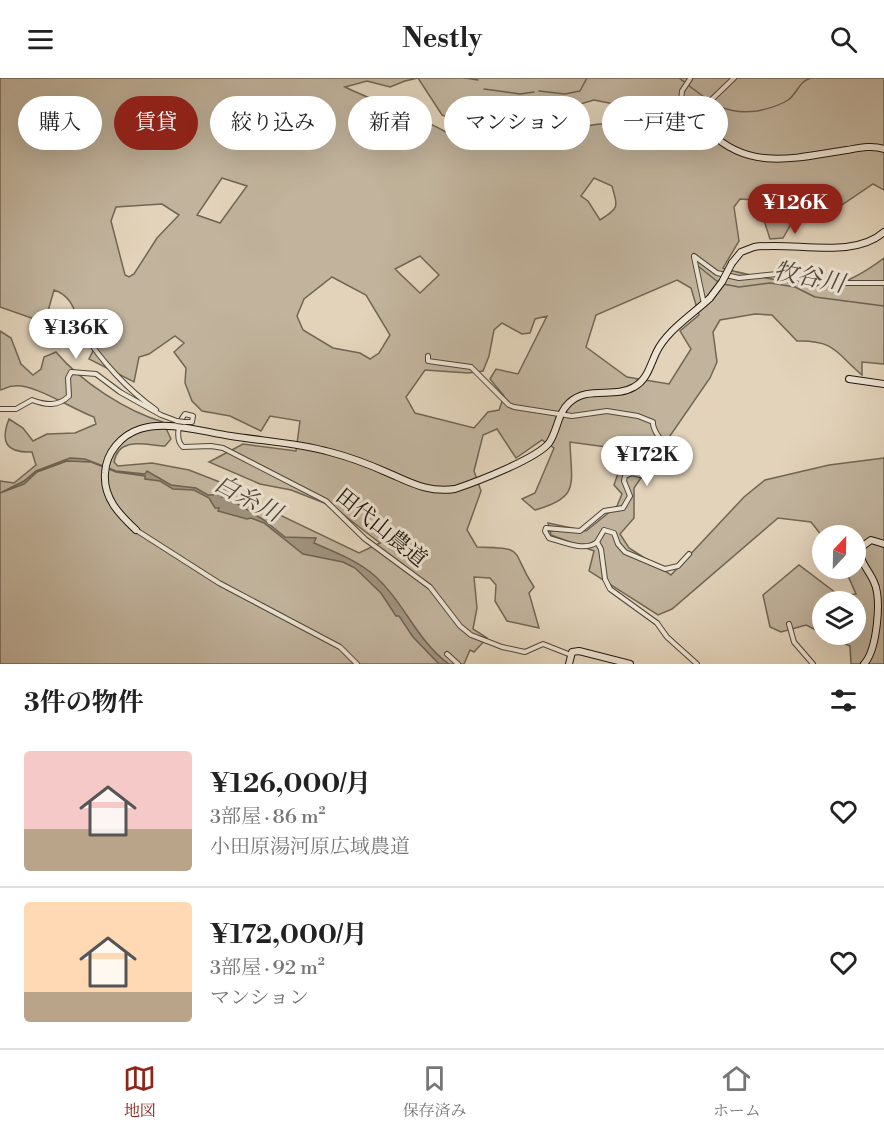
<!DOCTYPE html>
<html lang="ja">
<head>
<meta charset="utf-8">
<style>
	body { margin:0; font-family:"Libre Bodoni","Noto Serif JP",serif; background:#f2f2f2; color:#222; height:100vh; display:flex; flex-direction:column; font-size:22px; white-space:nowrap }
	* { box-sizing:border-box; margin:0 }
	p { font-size:20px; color:#767676 }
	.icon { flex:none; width:33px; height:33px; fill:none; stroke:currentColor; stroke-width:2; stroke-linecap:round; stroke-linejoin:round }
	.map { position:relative; height:586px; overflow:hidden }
	.panel { display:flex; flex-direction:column; background:#fff; flex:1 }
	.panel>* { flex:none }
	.guide { position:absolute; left:18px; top:18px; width:849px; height:54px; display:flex; gap:12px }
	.needle { width:39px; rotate:22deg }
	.tools { position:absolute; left:812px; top:447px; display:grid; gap:12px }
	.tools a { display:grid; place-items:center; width:54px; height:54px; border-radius:50%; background:#fff; box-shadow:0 6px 24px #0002; font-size:30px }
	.price { position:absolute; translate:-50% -51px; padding:0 14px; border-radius:21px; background:#fff; color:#222; font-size:20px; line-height:39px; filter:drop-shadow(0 2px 3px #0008) }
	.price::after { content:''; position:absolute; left:50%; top:36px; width:18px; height:14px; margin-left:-9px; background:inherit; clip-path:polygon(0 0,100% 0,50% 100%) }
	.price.active { background:#8f2418; color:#fff }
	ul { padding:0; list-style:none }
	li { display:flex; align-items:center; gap:18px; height:150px; padding:0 24px }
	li+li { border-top:2px solid #e0e0e0 }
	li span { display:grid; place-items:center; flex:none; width:168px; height:120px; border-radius:6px; color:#555 }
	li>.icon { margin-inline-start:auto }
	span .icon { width:72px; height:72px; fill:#fffc; stroke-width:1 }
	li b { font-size:26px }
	h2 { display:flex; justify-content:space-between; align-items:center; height:72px; padding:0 24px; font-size:26px }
	.tag { padding:0 21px; border-radius:27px; background:#fff; box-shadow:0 6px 24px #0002; font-size:21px; line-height:54px }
	.tag.active { background:#8f2418; color:#fff }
	header { display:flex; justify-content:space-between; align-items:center; height:78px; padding:0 24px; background:#fff; font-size:27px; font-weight:800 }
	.tab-bar { display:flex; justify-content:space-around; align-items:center; height:84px; border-top:2px solid #e0e0e0; background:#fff; font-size:16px; color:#767676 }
	.tab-bar a { display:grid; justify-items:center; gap:3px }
	.tab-bar .active { color:#8f2418 }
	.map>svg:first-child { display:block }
	.green { fill:#c1b39c; stroke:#716654; stroke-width:1.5; fill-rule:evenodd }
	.water { fill:#a0937f; stroke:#6d6251; stroke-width:1.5 }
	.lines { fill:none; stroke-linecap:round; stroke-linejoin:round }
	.stream { stroke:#6d6251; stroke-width:1.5 }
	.street-casing { stroke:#514738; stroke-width:6 }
	.secondary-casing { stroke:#21180c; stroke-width:8 }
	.street { stroke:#ece2d2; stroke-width:4 }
	.secondary { stroke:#ece2d2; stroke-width:6 }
	.street-bridge-casing { stroke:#514738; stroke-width:6; stroke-linecap:butt }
	.secondary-bridge-casing { stroke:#21180c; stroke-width:8; stroke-linecap:butt }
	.street-bridge { stroke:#ece2d2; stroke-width:4 }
	.secondary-bridge { stroke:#ece2d2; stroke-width:6 }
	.labels { text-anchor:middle; stroke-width:6; stroke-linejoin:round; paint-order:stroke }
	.street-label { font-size:22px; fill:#21180c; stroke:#ece2d2 }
	.water-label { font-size:24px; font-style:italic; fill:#54493a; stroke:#ece2d2 }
</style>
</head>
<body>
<header><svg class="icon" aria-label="menu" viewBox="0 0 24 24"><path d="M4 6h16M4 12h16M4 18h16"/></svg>Nestly<svg class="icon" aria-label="search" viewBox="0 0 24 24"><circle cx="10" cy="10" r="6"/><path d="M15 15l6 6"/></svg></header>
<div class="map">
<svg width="884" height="586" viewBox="0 0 884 586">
	<rect width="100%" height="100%" fill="#e2d3ba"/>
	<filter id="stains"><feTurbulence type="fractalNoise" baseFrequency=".00333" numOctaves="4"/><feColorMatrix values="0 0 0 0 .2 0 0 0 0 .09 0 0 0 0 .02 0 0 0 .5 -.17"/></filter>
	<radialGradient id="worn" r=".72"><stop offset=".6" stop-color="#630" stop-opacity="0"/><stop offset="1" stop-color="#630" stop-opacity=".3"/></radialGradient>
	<path class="green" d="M0,0h884v112l-11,-6 -43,29 -32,-1 -15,26 -13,1 -9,-28 -6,-11 -15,-1 -6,8 5,34 -16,27c13,5 97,21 108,18 20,-5 37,-16 53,-28v106l-22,-2v13c-26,-22 -27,-35 -65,-34l-25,-26 -17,-1 -35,6 -7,12 4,30 -7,16 -76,110v30l-14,16 9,14 42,27 73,-78 21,-17 64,-15 55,-7v206h-33l-1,-18 -24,-11 29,-1v-32h-33v31l-16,-8 -25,7 -11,-5 -7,-32 36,-30 41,31 16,-2 -11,-25 10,-1v-32h-33l-11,-14 -33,-4 -106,91 -14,6 -69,-44 5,-20 -43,-16 -3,-12 38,8 31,-25 5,-12 -8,-9 11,-32 -11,-5 -44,-6c1,42 11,55 -35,68l-13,-11 13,-6 19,-45 -12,-8 -26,18 -19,-29 -14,6 -9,36 7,20 -14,39 10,17c52,1 32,3 57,40l-5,6 10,35 -32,-7 -12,-20 1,-16 -6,-7 -16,-1 3,31 -4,21 14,9 -13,14 -4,-2 -6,14h-464v-183l14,2 22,-18 -4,-13c-26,1 -32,-10 -23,-33l14,9 10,13 14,-7 28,-1 21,-9 -2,-7c-20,-7 -61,-34 -80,-31 -5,0 -10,3 -14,4v-59l11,7 10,26 12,11 8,-6 3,-12 12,-5c25,30 70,59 107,70l8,17 -6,7c-20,-1 -46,-10 -51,16l4,4 34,-3 37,7 41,16 29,19 100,48 21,-10 -48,-37 -41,-16 -31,-6 -51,-22 34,-18 53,7 4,-30 -30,-5 -9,15 -31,-15 -28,-5 -10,-10 -7,-18 1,-15 -12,-16 10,-9 -9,-7 -26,18 -10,3 -5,25 -45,-23 7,-14c-4,-5 -9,-10 -13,-16 -8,-15 -10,-33 -29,-39l-8,28 -9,2 -37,-13zM418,0l24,37 14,6 -10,11c-32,-18 -68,-29 -101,-45l22,-6 23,6 15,-6zM594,22l30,6 22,21 -14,3c-20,-13 -46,-3 -69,1 -9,2 -19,2 -28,2l-8,-11 5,-4zM222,100l25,8 -27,37 -23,-8zM594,100l18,8c6,22 7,22 -12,34l-12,-19 -7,-5zM162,126l17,11 -22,23 -23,36 -5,3 -4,-2 -14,-54 5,-14zM420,178l19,19 -19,18 -25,-24zM332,199l34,18 24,40 -11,18 -9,6 -10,-6 -27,-5 -30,-18 -6,-14 7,-17zM677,202l14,8 8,27 -19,16 11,18 -22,35 -42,-7 -41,-30 10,-32zM547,238l-29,58 -22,-5 -6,10 14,17 -5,14 -11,2 -14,16 -59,-15 -9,-16 19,-27 43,3 15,-2 6,-15 5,-26 8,-7 20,11 8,-1 5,-14z"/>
	<path class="water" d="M70,380l15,1 31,12 29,3 2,-3 24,14 25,3 12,7h5l9,-6 4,1 -4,7 3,-1 39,24 21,17 31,1 -2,5c21,9 44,18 61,33 29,26 42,65 74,88h-10l-26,-27 -14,-21h-3l-15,-23 -26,-25 -12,-6 -40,-8 -39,-31 -13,-5 -4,1 -29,-8 1,-3h-4l-6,-10 -15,-8 -21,-1 -13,-8 -15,-2v-3l-29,-4 -25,-10 -24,-1 -30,11 -13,12 -24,9 24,-12 12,-10z"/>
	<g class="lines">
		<g class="stream">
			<path d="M465,0l13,2"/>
			<path d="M679,0c27,20 42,38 78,33 10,-2 22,-5 31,-11 9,-6 11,-19 23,-22"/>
			<path d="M484,11l36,5 14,-2"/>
			<path d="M539,13l26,3 15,-3 7,-13"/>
			<path d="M698,188l20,16"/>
			<path d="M723,206l16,3 31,-4 25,4 20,10 69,9"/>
		</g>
		<defs>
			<g id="street">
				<path d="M690,1l-8,12 -1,11 8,8 14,3"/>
				<path d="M707,26l27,-26"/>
				<path d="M694,178l23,17 22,5 38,-4 44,9h63"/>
				<path d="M694,179l10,47"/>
				<path d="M65,250l18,4c18,29 45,58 73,78"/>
				<path d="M428,278v5l43,6 38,38 5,2 58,9 35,-5 31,5 15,6c-1,10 10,16 10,26l-19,28 -12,-3 -7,3 -1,5 6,15 -7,12 -19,3 -24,20 -34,-3 -1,3 4,7c14,4 36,14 48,4"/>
				<path d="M0,331h16l16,-9c13,5 26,7 37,-4l-1,-18 3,-6 25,2 24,18 41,23 16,6"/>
				<path d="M184,344h8l1,-6 -8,-2c-7,8 -10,26 -2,33l28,-1 12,2 103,53 39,38 65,48 30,39 11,9 31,12 23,5 18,-8 28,11"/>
				<path d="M136,452l83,53 121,64 17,17"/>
				<path d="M689,476l-11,12 -13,3 -40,-17 -7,-8 -4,-11 -10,-3 -7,12 4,7 4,30 5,10 47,34 10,14 30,27"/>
				<path d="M789,546l5,18 19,22"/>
				<path d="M447,576l11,10"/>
			</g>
			<g id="secondary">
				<path d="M707,26c-6,11 -5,20 4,29 40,39 88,24 136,17 12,-2 25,-5 37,-1"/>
				<path d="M732,185l9,-11 13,-5c39,-6 99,13 130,-15"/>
				<path d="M849,301l35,5"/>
				<path d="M136,452c-17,-16 -33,-32 -31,-57 1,-20 16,-38 35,-44 28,-9 63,3 91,7 32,5 67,7 99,16 19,5 38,12 56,20 24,10 41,21 69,17 21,-7 81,-30 94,-46 9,-13 8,-29 20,-40 19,-18 45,-4 65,-16 13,-7 16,-21 22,-34 10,-22 36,-38 54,-55"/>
				<path d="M569,586l3,-12 7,-1 51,13"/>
				<path d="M864,586c13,-14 18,-65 10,-82 -5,-12 -15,-20 -14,-34l11,-8 13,4"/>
			</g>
		</defs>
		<use href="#street" class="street-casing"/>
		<use href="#secondary" class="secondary-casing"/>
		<use href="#street" class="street"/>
		<use href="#secondary" class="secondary"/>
		<defs>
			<path id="street-bridge" d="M177,343l7,1"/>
			<path id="secondary-bridge" d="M710,220l12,-16 10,-19"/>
		</defs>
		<use href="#street-bridge" class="street-bridge-casing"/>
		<use href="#secondary-bridge" class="secondary-bridge-casing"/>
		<use href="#street-bridge" class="street-bridge"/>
		<use href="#secondary-bridge" class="secondary-bridge"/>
	</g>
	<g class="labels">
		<g class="street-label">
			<text transform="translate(382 449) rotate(39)" y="8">田代山農道</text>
		</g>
		<g class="water-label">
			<text transform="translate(809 199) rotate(11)" y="8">牧谷川</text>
			<text transform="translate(248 420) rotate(28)" y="8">白糸川</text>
		</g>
	</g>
	<rect width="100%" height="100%" filter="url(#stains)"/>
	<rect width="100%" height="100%" fill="url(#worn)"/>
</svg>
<div class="tools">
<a><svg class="needle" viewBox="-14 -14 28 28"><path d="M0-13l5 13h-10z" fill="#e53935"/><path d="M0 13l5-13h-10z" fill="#767676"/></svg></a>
<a><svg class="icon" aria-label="layers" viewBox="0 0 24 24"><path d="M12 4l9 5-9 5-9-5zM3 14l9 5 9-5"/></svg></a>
</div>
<b class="price active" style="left:795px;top:157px">¥126K</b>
<b class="price" style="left:76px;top:282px">¥136K</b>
<b class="price" style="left:647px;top:409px">¥172K</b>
<div class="guide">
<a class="tag">購入</a>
<a class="tag active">賃貸</a>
<a class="tag">絞り込み</a>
<a class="tag">新着</a>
<a class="tag">マンション</a>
<a class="tag">一戸建て</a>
</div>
</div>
<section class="panel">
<h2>3件の物件<svg class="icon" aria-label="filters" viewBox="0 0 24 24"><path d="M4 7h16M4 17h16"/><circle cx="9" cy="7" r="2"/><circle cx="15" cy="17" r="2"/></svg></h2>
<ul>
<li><span style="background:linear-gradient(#f6c9c9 65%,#b9a48a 0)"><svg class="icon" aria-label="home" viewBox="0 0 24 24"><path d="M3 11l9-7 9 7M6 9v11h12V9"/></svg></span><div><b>¥126,000/月</b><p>3部屋 · 86 m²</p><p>小田原湯河原広域農道</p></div><svg class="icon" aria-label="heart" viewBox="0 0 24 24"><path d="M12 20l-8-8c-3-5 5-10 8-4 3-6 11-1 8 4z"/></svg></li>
<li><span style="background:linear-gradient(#ffd9b3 75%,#b9a48a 0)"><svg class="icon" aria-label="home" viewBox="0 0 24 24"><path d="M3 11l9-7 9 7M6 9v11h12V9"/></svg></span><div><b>¥172,000/月</b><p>3部屋 · 92 m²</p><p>マンション</p></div><svg class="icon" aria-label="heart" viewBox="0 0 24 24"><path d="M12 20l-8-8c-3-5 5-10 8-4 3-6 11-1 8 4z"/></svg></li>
</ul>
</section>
<nav class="tab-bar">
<a class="active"><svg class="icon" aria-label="map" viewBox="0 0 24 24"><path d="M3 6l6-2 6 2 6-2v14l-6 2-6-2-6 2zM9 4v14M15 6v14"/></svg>地図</a>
<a><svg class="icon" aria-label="saved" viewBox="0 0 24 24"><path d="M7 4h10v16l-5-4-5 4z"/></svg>保存済み</a>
<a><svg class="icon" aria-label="home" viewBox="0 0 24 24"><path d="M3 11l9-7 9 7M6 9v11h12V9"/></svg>ホーム</a>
</nav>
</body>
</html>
